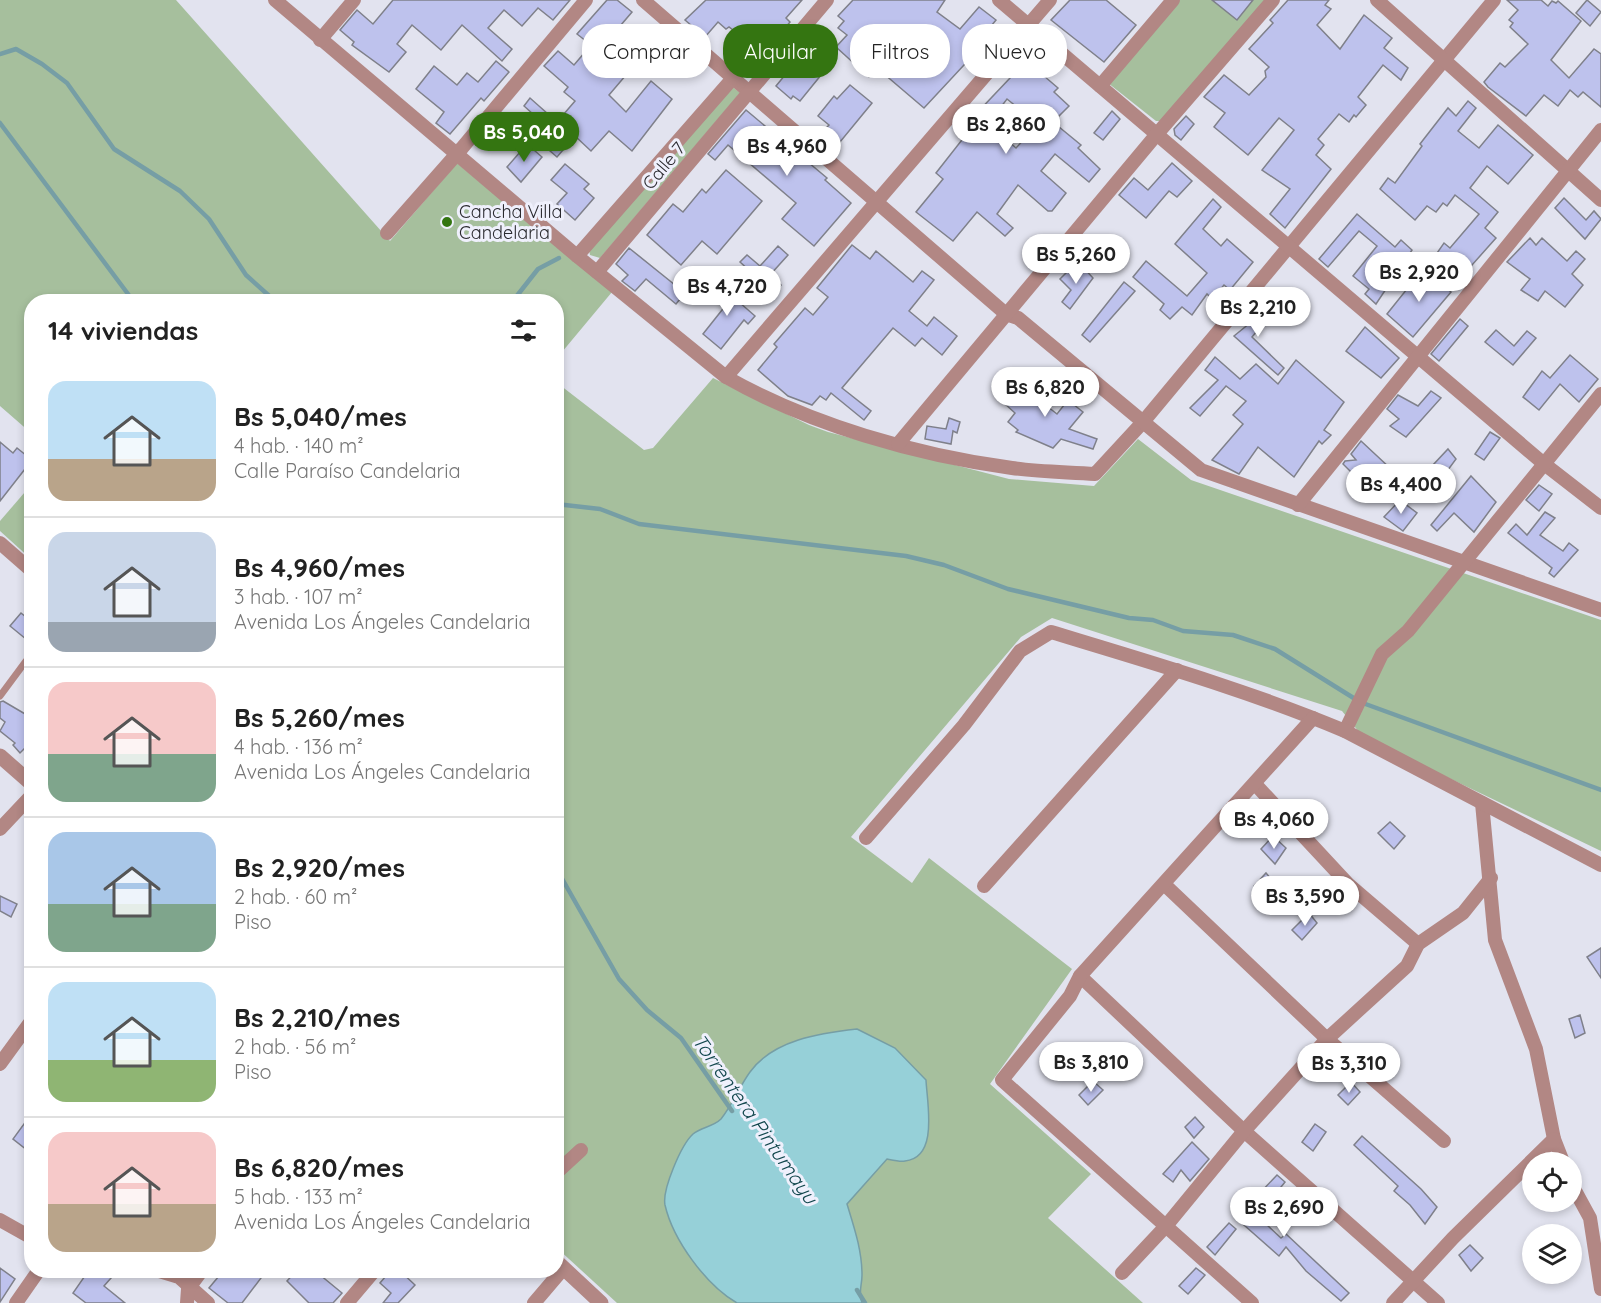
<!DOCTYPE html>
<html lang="es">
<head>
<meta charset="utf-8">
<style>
	body { margin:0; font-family:Quicksand,sans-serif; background:#f2f2f2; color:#222; height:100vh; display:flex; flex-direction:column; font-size:22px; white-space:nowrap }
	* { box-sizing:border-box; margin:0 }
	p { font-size:20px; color:#767676 }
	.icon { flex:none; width:33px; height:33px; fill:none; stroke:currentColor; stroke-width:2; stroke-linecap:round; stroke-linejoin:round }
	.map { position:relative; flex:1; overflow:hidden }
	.drawer { position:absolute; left:24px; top:294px; width:540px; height:984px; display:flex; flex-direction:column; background:#fff; border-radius:24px; box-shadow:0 3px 9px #0003 }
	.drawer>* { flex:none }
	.hud { position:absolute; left:582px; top:24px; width:570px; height:54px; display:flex; gap:12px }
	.buttons { position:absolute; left:1522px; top:1152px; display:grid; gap:12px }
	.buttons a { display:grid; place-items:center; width:60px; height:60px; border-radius:50%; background:#fff; box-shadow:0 3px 9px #0003; font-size:30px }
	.price { position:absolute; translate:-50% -51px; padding:0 14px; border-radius:21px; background:#fff; color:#222; font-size:20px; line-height:39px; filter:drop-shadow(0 2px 3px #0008) }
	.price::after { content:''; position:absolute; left:50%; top:36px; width:18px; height:14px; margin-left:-9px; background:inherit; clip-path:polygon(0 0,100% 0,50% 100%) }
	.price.on { background:#347511; color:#fff }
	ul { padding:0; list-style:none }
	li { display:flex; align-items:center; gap:18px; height:150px; padding:0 24px }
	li+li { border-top:2px solid #e0e0e0 }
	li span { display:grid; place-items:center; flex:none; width:168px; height:120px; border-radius:18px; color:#555 }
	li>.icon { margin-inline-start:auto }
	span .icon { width:72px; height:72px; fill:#fffc; stroke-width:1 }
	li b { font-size:26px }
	h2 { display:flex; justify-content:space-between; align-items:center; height:72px; padding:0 24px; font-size:26px }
	.tag { padding:0 21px; border-radius:24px; background:#fff; box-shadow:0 3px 9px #0003; font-size:21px; line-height:54px }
	.tag.on { background:#347511; color:#fff }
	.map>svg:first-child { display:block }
	.green { fill:#a6bf9d }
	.water { fill:#96d0d8; stroke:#769ea5; stroke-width:1.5 }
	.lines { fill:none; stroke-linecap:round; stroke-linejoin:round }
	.stream { stroke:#769ea5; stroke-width:4.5 }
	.building { fill:#bec2ed; stroke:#7f808a; stroke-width:1.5; fill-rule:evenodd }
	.service { stroke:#b28784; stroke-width:7 }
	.minor { stroke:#b28784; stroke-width:14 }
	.tertiary { stroke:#b28784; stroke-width:15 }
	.poi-dot { fill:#347511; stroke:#eff0fc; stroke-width:2 }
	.labels { text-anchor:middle; stroke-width:6; stroke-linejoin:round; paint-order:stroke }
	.street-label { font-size:18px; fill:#2a2a2f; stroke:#eff0fc }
	.poi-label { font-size:18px; fill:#2a2a2f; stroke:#eff0fc; text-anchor:start }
	.water-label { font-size:20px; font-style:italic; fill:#12474d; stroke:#eff0fc }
</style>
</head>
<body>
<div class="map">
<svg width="1601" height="1303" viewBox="0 0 1601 1303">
	<rect width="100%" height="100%" fill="#e2e3ef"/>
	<g class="green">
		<path d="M0,0h176l214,241 67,-78 155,129 -55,66 -1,-56h-524l-1,131 -31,-27z"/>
		<path d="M1179,0h86l-103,121h-6l-48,-38z"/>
		<path d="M733,87l7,6 -140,165 -10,-3 -1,-5z"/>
		<path d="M713,378l96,47 19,7 181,47 85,7 44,-47 53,41 410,140v231l-238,-114 -21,-26 -290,-93 -31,19 -170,200 61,46 17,-25 143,111 -82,115 101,90 -43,44 95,85h-526l-60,-55 -1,-866 88,68 9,-2z"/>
		<path d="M31,485v74l-31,-28v-10z"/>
	</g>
	<path class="water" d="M857,1029l38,19 31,32c1,23 13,78 -21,81 -5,1 -13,-1 -18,-2l-40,45c7,23 15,46 15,71 0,11 -4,17 0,28h-125c-31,-18 -64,-63 -72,-98 -3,-15 16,-60 28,-71 8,-7 20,-7 28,-15 12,-15 18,-32 29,-47 23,-32 70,-39 107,-43z"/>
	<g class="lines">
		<g class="stream">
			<path d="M0,54l16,-5 26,15 25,19 47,66 66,42 29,28 37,56 30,27"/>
			<path d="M0,123l134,179"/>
			<path d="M353,302h3"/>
			<path d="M512,302l26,-33 21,-11"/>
			<path d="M556,504l44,5 39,15 267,32 38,9 64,24 121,29 24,2 30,11 50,4 42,14 85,53 241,88"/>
			<path d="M556,868l63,111 28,31 34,28 51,73"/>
			<path d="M857,1290l8,13"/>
		</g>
	</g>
	<g class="building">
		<path d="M393,0h177l-17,20 -15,-12 -16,18 -18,-16 -16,18 24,21 -10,12 -40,-36 -21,25 -29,-25 -15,19 9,8 -17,20 -37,-27 2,-3 -14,-12 17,-20 16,14z"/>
		<path d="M607,0h10l15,12 -23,27 19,16 20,-23 8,7 4,-5 9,8 -3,4 16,14 -14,17 -25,-22 -34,40 17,17 25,-31 21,18 -40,52 -23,-20 -18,20 -16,-15 -18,21 -15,-13 11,-12 -29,-26 6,-8 27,24 18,-21 -11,-9 4,-5 -24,-21 14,-15 16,14 17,-20 -14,-11z"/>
		<path d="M706,0h96l-16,18 4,4 -18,22 -13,-10 -8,10 -22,-17 -3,2 -8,-7 -13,15 -20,-17z"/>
		<path d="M853,0h92l-8,12 23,17 19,-22 17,13 -5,6 4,3 -11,14 7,5 -7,9 -7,-6 -53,57 -47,-40 -8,9 -33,-30 11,-12 -9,-7 6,-7 -6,-5z"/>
		<path d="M1070,0h36l30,25 -32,37 -53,-42z"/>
		<path d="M1212,0h41l-16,20z"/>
		<path d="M1288,0h41l-4,5 6,4 -14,16 23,24 24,-34 28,23 -8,10 24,20 -7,12 -18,-15 -25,32 8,8 -10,12 -2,-2 -5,7 -10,-8 -21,25 6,6 -8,10 15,14 -46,59 -15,-14 20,-25 -28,-19 32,-40 -15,-12 -31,37 -34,-28 11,-14 -21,-16 20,-22 25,20 17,-18 -1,-6 4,-4 -20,-18 24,-26 -3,-3z"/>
		<path d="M1507,0h34l7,6 4,-5 4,2 2,-2 23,20 -30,39 18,18 25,-29 7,5v53l-18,-15 -5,5 -8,-7 -12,16 -14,-11 -18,21 -38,-29 -4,-5 16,-19 5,4 23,-23 -18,-17 3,-4 -4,-3 9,-10z"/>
		<path d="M1587,0l14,12 -11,14 -14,-13z"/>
		<path d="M820,48l14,11 -34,42 -7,-5 -2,3 -15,-13 14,-17 7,6z"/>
		<path d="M1044,56l10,9 -10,11 14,12 -4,4 15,14 -16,16 28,23 -3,3 22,21 -11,13 -34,-28 -14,17 25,22 -14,18h-4l-30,-26 -21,29 16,14 -8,8 -28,-24 -24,29 -37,-29 27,-33 -7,-6 44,-56 -4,-3 34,-36 -7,-6 13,-15 16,14zM1007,99l31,25 -22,24 -19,-17 5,-7 -8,-8z"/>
		<path d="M496,61l13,11 -25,29 -3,-3 -31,36 -14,-11 8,-11 -28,-23 18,-23 23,19 10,-12 11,9z"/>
		<path d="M850,85l22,18 -32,39 -15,-13 4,-4 -11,-9 16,-20 3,3z"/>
		<path d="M1468,101l8,7 -18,23 21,17 19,-23 35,30 -25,29 -21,-18 -17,22 28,24 -13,16 11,10 -32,36 -27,-21 7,-10 6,5 29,-34 -24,-19 -8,11 -4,-3 -7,9 -9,-6 -12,14 -35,-31 8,-11 7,5 27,-37 -2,-2 28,-36 8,8z"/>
		<path d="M746,110l81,68 -2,2 26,23 -37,43 -32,-27 14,-16 -68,-58 -13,15 -7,-6z"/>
		<path d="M1112,111l8,8 -17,21 -9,-7z"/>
		<path d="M1186,116l8,8 -13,16 -6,-5 -1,-6z"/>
		<path d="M527,144l15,13 -21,25 -14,-15z"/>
		<path d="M1172,163l20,18 -15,16 -8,-6 -23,27 -27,-23 15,-17 14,12z"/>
		<path d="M565,164l24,20 -5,5 10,9 -19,22 -18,-16 10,-11 -16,-13z"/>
		<path d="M726,170l36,31 -45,53 -15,-13 -21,24 -34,-30 26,-31 10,8 19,-23 4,4z"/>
		<path d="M1564,198l22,22 8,-9 7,8 -16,20 -30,-31z"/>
		<path d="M1213,199l8,8 -18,22 18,17 6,-7 26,23 -23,28 -6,-5 -12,14 -5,-5 -15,21 -10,-8 -12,12 -10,-9 4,-6 -31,-27 13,-16 41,35 20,-23 -32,-29z"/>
		<path d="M1357,214l38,33 6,-7 11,10 -36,54 -11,-10 4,-5 -16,-13 24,-30 -18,-15 -31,36 -9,-8z"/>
		<path d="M1530,238l6,7 6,-7 25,23 9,-10 9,8 -13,15 11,11 -18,22 -20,-16 -7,10 -17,-11 9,-11 -23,-17z"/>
		<path d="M852,245l18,14 6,-8 37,31 9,-11 12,9 -25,31 18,15 7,-9 23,19 -15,19 -20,-17 -7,8 -22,-18 -51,60 29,23 -7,9 -33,-27 -5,7 -6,-4 -8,9 -24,-9 -30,-26 19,-23 -3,-3 31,-36 8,7 15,-18 -11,-9z"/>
		<path d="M778,246l10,9 -18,20 11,10 -7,8 -34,-31 7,-7 13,11z"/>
		<path d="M629,248l56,45 -9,11 -30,-25 -11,12 -13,-10 6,-6 -12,-11z"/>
		<path d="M1082,266l11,12 -23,31 -8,-7 9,-12 -11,-11 8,-8 5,4z"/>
		<path d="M1423,269l28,23 -38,45 -26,-23z"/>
		<path d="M715,281l40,35 -7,8 -4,-4 -23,29 -18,-15 23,-29 -18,-16z"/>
		<path d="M1124,282l11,9 -45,51 -8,-7z"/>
		<path d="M1250,307l9,9 13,-9 3,3 -23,27 32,31 -6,7 -44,-39 16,-13 -7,-7z"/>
		<path d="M1460,319l8,7 -29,35 -8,-7z"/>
		<path d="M1365,327l34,31 -18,20 -35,-27z"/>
		<path d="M1496,330l18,16 13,-15 9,7 -23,27 -28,-23z"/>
		<path d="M1570,355l28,24 -19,23 -19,-18 -21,26 -16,-13 19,-26 8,7z"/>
		<path d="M1215,357l25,22 16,-15 22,20 18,-24 48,42 -20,28 7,5 -9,9 -3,-3 -25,36 -36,-30 -19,27 -27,-14 31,-36 -10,-9 13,-14 -20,-15 -26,30 -10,-8 28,-28 -13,-10z"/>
		<path d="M1035,368l8,7 -14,17 28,22 11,-14 15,12 -14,17 28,10 -4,10 -32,-10 -8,9 -37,-16 2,-2 -10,-8 7,-9 -10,-9z"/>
		<path d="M1431,391l10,7 -35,39 -16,-11 9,-7 -12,-10 11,-14 20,11z"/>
		<path d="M949,418l11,4 -3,11 -4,-2 -2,13 -26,-5 2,-13 19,3z"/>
		<path d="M1490,432l10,6 -16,22 -9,-6z"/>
		<path d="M1361,441l30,28 -21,22 -27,-27 2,-3 11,-1 -5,-6z"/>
		<path d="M0,442l13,11 4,-5 15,12 -32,41z"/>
		<path d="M1448,449l8,10 -11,15 -12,-9z"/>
		<path d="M1471,476l25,26 -22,30 -20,-19 -17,18 -6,-6z"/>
		<path d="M1539,485l13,9 -13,17 -13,-11z"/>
		<path d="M1400,500l17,13 -14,18 -19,-14z"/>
		<path d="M1545,512l10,6 -15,17 23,16 6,-8 9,7 -24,27 -5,-4 3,-5 -44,-35 8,-9 11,11z"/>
		<path d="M21,613l11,9v22l-22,-18z"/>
		<path d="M3,701l29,17v33l-6,-4 -6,6 -7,-8 2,-2 -15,-12 5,-9 -5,-4v-16z"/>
		<path d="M1390,822l15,14 -11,13 -16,-16z"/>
		<path d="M1273,836l13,12 -11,16 -14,-15z"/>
		<path d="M1266,873l15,18 -13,14 -14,-19z"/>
		<path d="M0,896l17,8 -6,13 -11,-6z"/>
		<path d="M1309,913l8,10 -15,17 -10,-10z"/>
		<path d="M1601,948v30l-14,-21z"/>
		<path d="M1580,1015l5,18 -10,5 -6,-19z"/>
		<path d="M1093,1081l10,9 -15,15 -9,-10z"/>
		<path d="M1351,1082l9,10 -12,13 -10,-10z"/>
		<path d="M32,1113v41l-19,-15z"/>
		<path d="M1195,1117l9,10 -10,11 -9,-11z"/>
		<path d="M1315,1124l11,8 -13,19 -11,-9z"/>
		<path d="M1362,1136l59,53 16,18 -12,17 -15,-19 -16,-14 4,-5 -44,-41z"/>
		<path d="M1192,1142l17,17 -19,22 -9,-11 -8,12 -10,-8z"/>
		<path d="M1277,1175l8,7 -25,31 10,8 -3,4 14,13 5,-4 63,59 -8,8 -35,-30 -20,-24 -7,9 -43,-38z"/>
		<path d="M1229,1223l7,6 -21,26 -8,-8z"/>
		<path d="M1470,1245l13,13 -12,13 -12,-16z"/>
		<path d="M0,1268l15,11 -15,23z"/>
		<path d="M1196,1268l9,7 -17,19 -9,-8z"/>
		<path d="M89,1270h13l9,8 -7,8 21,17h-39l-13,-10z"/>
		<path d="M224,1270h43l-25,33h-14l-19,-15z"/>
		<path d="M297,1270h17l28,23 -9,10h-24l-22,-22z"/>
		<path d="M391,1270h8l16,15 -17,18h-15l8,-10 -11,-10z"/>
	</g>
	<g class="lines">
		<path class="service" d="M0,696l26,-35"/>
		<g class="minor">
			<path d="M275,0l302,256 149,121c85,48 190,78 286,91 27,4 55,4 83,6l48,-52 351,-422"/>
			<path d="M643,0l363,314 12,4 183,152 400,140"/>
			<path d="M999,0l544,463 58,45"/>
			<path d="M1377,0l224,200"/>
			<path d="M320,40l34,-40"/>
			<path d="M1100,86l73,-86"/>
			<path d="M387,233l75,-85 124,-148"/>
			<path d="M577,256l156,-178"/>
			<path d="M597,272l230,-272"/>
			<path d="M726,377l324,-377"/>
			<path d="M898,444l259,-310 116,-134"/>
			<path d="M1298,505l303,-375"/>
			<path d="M0,543l32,28"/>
			<path d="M1345,731l37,-77 26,-23 193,-237"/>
			<path d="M1255,784l93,100 70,60"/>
			<path d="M1482,803l13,137 41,109 18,90 9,23"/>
			<path d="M0,829l32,-34"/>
			<path d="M866,838l98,-113 56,-74 31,-19c99,30 199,59 294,99l256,134"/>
			<path d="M1165,885l162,154 117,102"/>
			<path d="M984,886l193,-216"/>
			<path d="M1080,976l164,155 194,172"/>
			<path d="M0,1064l32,-44"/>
			<path d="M556,1173l25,-23"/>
			<path d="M1572,1185l18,33 11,71"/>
			<path d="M0,1220l32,18"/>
			<path d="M156,1270l23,7 29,26"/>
			<path d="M1122,1273l44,-47 78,-95 83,-92 80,-73 11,-22 45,-31 28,-35"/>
			<path d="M16,1303l23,-33"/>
			<path d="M187,1303l1,-14 14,-19"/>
			<path d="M347,1303l28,-33"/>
			<path d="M534,1303l29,-34"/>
			<path d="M1252,1303l-250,-223 68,-84 10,-20 233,-258"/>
			<path d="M1393,1303l60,-65 101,-99"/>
		</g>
		<g class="tertiary">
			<path d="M0,756l32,28"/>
			<path d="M556,1261l45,42"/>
		</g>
	</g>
	<circle class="poi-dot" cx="447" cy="222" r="6"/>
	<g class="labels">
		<g class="street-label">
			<text transform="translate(664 166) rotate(-50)" y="6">Calle 7</text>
		</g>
		<g class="poi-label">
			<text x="459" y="218">Cancha Villa<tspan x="459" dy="21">Candelaria</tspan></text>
		</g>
		<g class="water-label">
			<text transform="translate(755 1119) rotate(55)" y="7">Torrentera Pintumayu</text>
		</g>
	</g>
</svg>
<div class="buttons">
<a><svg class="icon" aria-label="locate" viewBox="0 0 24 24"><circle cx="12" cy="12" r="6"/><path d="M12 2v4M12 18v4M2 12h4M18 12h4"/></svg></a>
<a><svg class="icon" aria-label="layers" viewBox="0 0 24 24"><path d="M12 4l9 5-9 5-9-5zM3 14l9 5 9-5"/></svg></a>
</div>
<b class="price" style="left:1006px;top:155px">Bs 2,860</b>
<b class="price on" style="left:524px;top:163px">Bs 5,040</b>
<b class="price" style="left:787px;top:177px">Bs 4,960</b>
<b class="price" style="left:1076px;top:285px">Bs 5,260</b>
<b class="price" style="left:1419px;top:303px">Bs 2,920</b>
<b class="price" style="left:727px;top:317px">Bs 4,720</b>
<b class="price" style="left:1258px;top:338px">Bs 2,210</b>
<b class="price" style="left:1045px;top:418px">Bs 6,820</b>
<b class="price" style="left:1401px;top:515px">Bs 4,400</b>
<b class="price" style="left:1274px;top:850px">Bs 4,060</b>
<b class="price" style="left:1305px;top:927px">Bs 3,590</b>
<b class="price" style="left:1091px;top:1093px">Bs 3,810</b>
<b class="price" style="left:1349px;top:1094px">Bs 3,310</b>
<b class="price" style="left:1284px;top:1238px">Bs 2,690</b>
<div class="hud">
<a class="tag">Comprar</a>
<a class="tag on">Alquilar</a>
<a class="tag">Filtros</a>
<a class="tag">Nuevo</a>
</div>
<section class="drawer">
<h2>14 viviendas<svg class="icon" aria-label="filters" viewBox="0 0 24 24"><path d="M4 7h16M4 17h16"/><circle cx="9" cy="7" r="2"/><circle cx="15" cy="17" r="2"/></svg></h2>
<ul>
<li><span style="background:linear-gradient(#bfe0f5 65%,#b9a48a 0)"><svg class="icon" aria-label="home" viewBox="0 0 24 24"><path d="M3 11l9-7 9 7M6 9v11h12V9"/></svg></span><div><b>Bs 5,040/mes</b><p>4 hab. · 140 m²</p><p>Calle Paraíso Candelaria</p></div></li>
<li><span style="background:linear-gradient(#c9d6e8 75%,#9aa5b1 0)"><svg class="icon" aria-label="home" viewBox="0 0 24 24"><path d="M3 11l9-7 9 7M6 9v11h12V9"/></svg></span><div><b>Bs 4,960/mes</b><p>3 hab. · 107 m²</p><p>Avenida Los Ángeles Candelaria</p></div></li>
<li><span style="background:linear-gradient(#f6c9c9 60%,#7fa58c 0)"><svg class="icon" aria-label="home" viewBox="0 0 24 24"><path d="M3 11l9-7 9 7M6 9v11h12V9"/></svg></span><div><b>Bs 5,260/mes</b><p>4 hab. · 136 m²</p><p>Avenida Los Ángeles Candelaria</p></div></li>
<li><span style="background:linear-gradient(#a9c7e8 60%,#7fa58c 0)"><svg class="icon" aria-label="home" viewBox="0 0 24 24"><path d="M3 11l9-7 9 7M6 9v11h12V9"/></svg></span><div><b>Bs 2,920/mes</b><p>2 hab. · 60 m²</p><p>Piso</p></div></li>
<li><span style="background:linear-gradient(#bfe0f5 65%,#8fb573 0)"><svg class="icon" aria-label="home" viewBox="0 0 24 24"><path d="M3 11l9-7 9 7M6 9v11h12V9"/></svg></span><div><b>Bs 2,210/mes</b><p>2 hab. · 56 m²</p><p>Piso</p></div></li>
<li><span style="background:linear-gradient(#f6c9c9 60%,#b9a48a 0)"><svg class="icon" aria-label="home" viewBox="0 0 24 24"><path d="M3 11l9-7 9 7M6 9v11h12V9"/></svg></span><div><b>Bs 6,820/mes</b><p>5 hab. · 133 m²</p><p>Avenida Los Ángeles Candelaria</p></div></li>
</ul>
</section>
</div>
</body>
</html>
